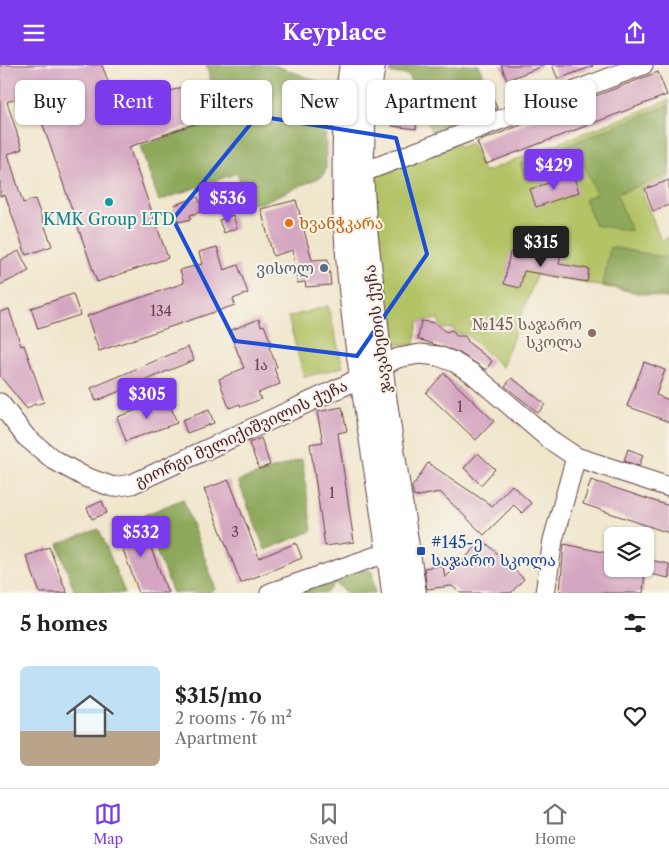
<!DOCTYPE html>
<html lang="en">
<head>
<meta charset="utf-8">
<style>
	body { margin:0; font-family:"Libre Caslon Text","Noto Serif Georgian",serif; background:#f2f2f2; color:#202124; height:100vh; display:flex; flex-direction:column; font-size:19px; white-space:nowrap }
	* { box-sizing:border-box; margin:0 }
	p { font-size:16px; color:#757577 }
	.icon { flex:none; width:28px; height:28px; fill:none; stroke:currentColor; stroke-width:2; stroke-linecap:round; stroke-linejoin:round }
	.map { position:relative; height:528px; overflow:hidden }
	.panel { display:flex; flex-direction:column; background:#fff; flex:1 }
	.panel>* { flex:none }
	.hud { position:absolute; left:15px; top:15px; width:640px; height:45px; display:flex; gap:10px }
	.fabs { position:absolute; left:604px; top:462px; display:grid; gap:10px }
	.fabs a { display:grid; place-items:center; width:50px; height:50px; border-radius:8px; background:#fff; box-shadow:0 1px 4px #0004; font-size:25px }
	.price { position:absolute; translate:-50% -42px; padding:0 11px; border-radius:5px; background:#7c3aed; color:#fff; font-size:16px; line-height:32px; filter:drop-shadow(0 1px 2px #0008) }
	.price::after { content:''; position:absolute; left:50%; top:30px; width:15px; height:11px; margin-left:-8px; background:inherit; clip-path:polygon(0 0,100% 0,50% 100%) }
	.price.on { background:#222; color:#fff }
	ul { padding:0; list-style:none }
	li { display:flex; align-items:center; gap:15px; height:125px; padding:0 20px }
	li span { display:grid; place-items:center; flex:none; width:140px; height:100px; border-radius:8px; color:#555 }
	li>.icon { margin-inline-start:auto }
	span .icon { width:60px; height:60px; fill:#fffc; stroke-width:1 }
	li b { font-size:21px }
	h2 { display:flex; justify-content:space-between; align-items:center; height:60px; padding:0 20px; font-size:21px }
	.chip { padding:0 18px; border-radius:8px; background:#fff; box-shadow:0 1px 4px #0004; font-size:18px; line-height:45px }
	.chip.on { background:#7c3aed; color:#fff }
	header { display:flex; justify-content:space-between; align-items:center; height:65px; padding:0 20px; background:#7c3aed; color:#fff; font-size:22px; font-weight:800 }
	.tab-bar { display:flex; justify-content:space-around; align-items:center; height:70px; border-top:1px solid #e0e0e0; background:#fff; font-size:14px; color:#757577 }
	.tab-bar a { display:grid; justify-items:center; gap:2px }
	.tab-bar .on { color:#7c3aed }
	.map>svg:first-child { display:block }
	.green { fill:#b3c366; stroke:#7e7148 }
	.forest { fill:#8ea95b; stroke:#6c6443 }
	.building { fill:#d5a6c1 }
	.lines { fill:none; stroke-linecap:round; stroke-linejoin:round }
	.minor-casing { stroke:#633d43; stroke-width:21 }
	.major-casing { stroke:#633d43; stroke-width:26 }
	.minor { stroke:#fff; stroke-width:19 }
	.major { stroke:#fff; stroke-width:24 }
	.marked { fill:none; stroke:#1d4ed8; stroke-width:4; stroke-linejoin:round }
	.culture-dot { fill:#0f9aa8; stroke:#f7f3e8; stroke-width:2 }
	.food-dot { fill:#e8710a; stroke:#f7f3e8; stroke-width:2 }
	.service-dot { fill:#5c6f8a; stroke:#f7f3e8; stroke-width:2 }
	.education-dot { fill:#8d6e63; stroke:#f7f3e8; stroke-width:2 }
	.transit-dot { fill:#1a4fb4; stroke:#f7f3e8; stroke-width:2 }
	.labels { text-anchor:middle; stroke-width:4; stroke-linejoin:round; paint-order:stroke }
	.number-label { font-size:14px; fill:#6d4150 }
	.culture-label { font-size:16px; fill:#0d838f; stroke:#f7f3e8 }
	.food-label { font-size:16px; fill:#c56008; stroke:#f7f3e8; text-anchor:start }
	.service-label { font-size:16px; fill:#4e5e75; stroke:#f7f3e8; text-anchor:end }
	.education-label { font-size:16px; fill:#785e54; stroke:#f7f3e8; text-anchor:end }
	.street-label { font-size:16px; fill:#4a1f2b; stroke:#f7f3e8 }
	.transit-label { font-size:16px; fill:#164399; stroke:#f7f3e8; text-anchor:start }
</style>
</head>
<body>
<header><svg class="icon" aria-label="menu" viewBox="0 0 24 24"><path d="M4 6h16M4 12h16M4 18h16"/></svg>Keyplace<svg class="icon" aria-label="share" viewBox="0 0 24 24"><path d="M12 15V3M7 8l5-5 5 5M5 13v7h14v-7"/></svg></header>
<div class="map">
<svg width="669" height="528" viewBox="0 0 669 528">
	<rect width="100%" height="100%" fill="#f7f3e8"/>
	<filter id="ink" filterUnits="userSpaceOnUse"><feTurbulence type="fractalNoise" baseFrequency=".02" numOctaves="2"/><feDisplacementMap in="SourceGraphic" scale="10" xChannelSelector="R" yChannelSelector="G"/><feConvolveMatrix kernelMatrix="1 2 1 2 8 2 1 2 1" color-interpolation-filters="sRGB"/></filter>
	<filter id="wash" filterUnits="userSpaceOnUse"><feTurbulence type="fractalNoise" baseFrequency=".0096" numOctaves="4" result="noise"/><feDisplacementMap in="SourceGraphic" scale="20" xChannelSelector="R" yChannelSelector="G"/><feGaussianBlur stdDeviation="1.12" result="paint"/><feColorMatrix in="noise" values="0 0 0 0 0 0 0 0 0 0 0 0 0 0 0 0 0 1.4 0 .05"/><feComposite in="paint" operator="in"/></filter>
	<g filter="url(#wash)">
		<rect width="100%" height="100%" fill="#f0e6cc"/>
		<g class="green">
			<path d="M669,35v78l-28,11 20,51 8,-3v62l-132,-25 -35,93 -36,-33h-11l-1,-6 -12,1 -4,-10 -20,3 -4,24 -24,-3 -10,-72 3,-7 -7,-22v-66l79,-32 7,3 9,-5 13,30z"/>
			<path d="M328,241l15,61 -39,10 -16,-60z"/>
		</g>
		<g class="forest">
			<path d="M206,0h68l51,19 1,84 -3,8 -62,27 -12,1 -12,-31 -78,28 -19,-55 82,-27z"/>
			<path d="M391,0h88l17,45 -64,24 -23,-59 -19,-2z"/>
			<path d="M669,40v69l-52,20 14,37 -36,-6 -10,-26 11,-5 -15,-38 -55,22 -6,-14z"/>
			<path d="M610,182l59,11v39l-66,-12z"/>
			<path d="M302,394l10,72 -47,19 -27,-69z"/>
			<path d="M183,434l33,90 -9,4h-34l-31,-77z"/>
			<path d="M99,464l26,64h-50l-17,-49z"/>
			<path d="M368,504l4,3 3,21h-28l-12,-10 -8,10h-40z"/>
		</g>
		<g id="blocks">
			<g class="building">
				<path d="M0,0h102l16,44 70,-24 12,37 -71,25 39,111 -71,24 -65,-189 -25,9 15,47 -14,5 15,49 12,-4 17,47 -26,9 -21,-60 -5,1z"/>
				<path d="M501,0h42v1l-36,14z"/>
				<path d="M552,0h41v1l-35,13z"/>
				<path d="M658,7l9,23 -181,69 -9,-22z"/>
				<path d="M492,31l5,12 -27,11 -5,-13z"/>
				<path d="M393,46l25,2 -2,16 -24,-3z"/>
				<path d="M573,110l6,17 -43,15 -6,-18z"/>
				<path d="M669,115v25l-16,6 -8,-22z"/>
				<path d="M198,132l5,14 -13,4 1,4 -12,3 -5,-17z"/>
				<path d="M296,135l16,60 16,-1 3,26 -25,2 -1,-5 -8,1 -4,-33 -20,6 -12,-47z"/>
				<path d="M233,150l4,13 -13,5 -5,-13z"/>
				<path d="M217,182l7,23 14,-5 10,28 -15,6 2,6 -136,46 -12,-35 97,-33 -4,-13 22,-6 -3,-12z"/>
				<path d="M543,185l18,3 -2,11 30,5 -2,13 -63,-11 -4,17 -16,-4 6,-32 31,5z"/>
				<path d="M19,186l10,20 -29,14v-25z"/>
				<path d="M73,229l7,21 -42,14 -7,-21z"/>
				<path d="M9,244l12,37 3,-1 20,57 -8,3 -2,-1 -7,5 -27,-33v-64z"/>
				<path d="M259,254l2,7 3,-1 8,20 -3,2 8,20 -3,1 6,16 -22,9 3,6 -20,8 -1,-3 -11,4 -10,-29 25,-11 -15,-37z"/>
				<path d="M421,256l14,2 11,9 6,-2 4,6h9l4,7 23,18 -6,9 -28,-18 -40,-13z"/>
				<path d="M188,282l6,13 -98,41 -5,-13z"/>
				<path d="M644,297l21,8 -9,25 13,5v22l-42,-16z"/>
				<path d="M444,308l50,48 -18,19 -50,-47z"/>
				<path d="M512,313l33,26 -7,9 -33,-27z"/>
				<path d="M168,334l9,24 -51,18 -9,-24z"/>
				<path d="M342,342l5,24 -9,2 16,109 -29,4 -15,-102 13,-2 -6,-30z"/>
				<path d="M209,345l5,13 -27,10 -5,-13z"/>
				<path d="M261,373l9,27 -11,4 -10,-26z"/>
				<path d="M628,384l15,6 -4,11 -15,-5z"/>
				<path d="M478,388l17,16 -14,16 -17,-17z"/>
				<path d="M428,398l64,43 20,-21 19,18 -9,10 -8,-8 -30,30 -44,-43 -26,5 -2,-10z"/>
				<path d="M229,415l30,78 37,-15 6,15 -61,25 -37,-94z"/>
				<path d="M591,415l78,26v27l-86,-29z"/>
				<path d="M102,436l5,12 -15,6 -5,-11z"/>
				<path d="M140,454l28,74h-29l-24,-65z"/>
				<path d="M483,475l41,39 -13,14h-51l-8,-7 -25,3 -3,-21 19,-3 2,13z"/>
				<path d="M564,479l48,10v15h33v-10l24,5v14l-24,-5 -2,20h-83z"/>
				<path d="M49,482l18,46h-27l-14,-37z"/>
			</g>
		</g>
	</g>
	<g filter="url(#ink)">
		<use href="#blocks" fill-opacity="0" stroke="#633d43" stroke-width="1"/>
		<g class="lines">
			<defs>
				<g id="minor">
					<path d="M361,108l282,-108"/>
					<path d="M0,338l26,34 28,23 31,17 28,10 19,-3 216,-100 33,-18 17,-8 22,-4 18,2 16,6 18,11 77,66 27,18 93,30"/>
					<path d="M270,528l104,-36 16,-2"/>
					<path d="M545,528l8,-53 23,-83"/>
				</g>
				<g id="major">
					<path d="M352,0c-8,45 -8,90 -7,136 4,132 33,261 49,392"/>
					<path d="M373,0l-10,62 -2,46 3,47 20,176 30,197"/>
				</g>
			</defs>
			<use href="#minor" class="minor-casing"/>
			<use href="#major" class="major-casing"/>
			<use href="#minor" class="minor"/>
			<use href="#major" class="major"/>
		</g>
	</g>
	<path class="marked" d="M257,51l139,22 31,116 -70,102 -122,-15 -62,-122z"/>
	<circle class="culture-dot" cx="109" cy="137" r="5"/>
	<circle class="food-dot" cx="289" cy="158" r="5"/>
	<circle class="service-dot" cx="324" cy="203" r="5"/>
	<circle class="education-dot" cx="592" cy="268" r="5"/>
	<rect class="transit-dot" x="416" y="481" width="10" height="10" rx="2.5"/>
	<g class="labels">
		<g class="number-label">
			<text x="161" y="251">134</text>
			<text x="261" y="305">1ა</text>
			<text x="460" y="347">1</text>
			<text x="332" y="433">1</text>
			<text x="235" y="472">3</text>
		</g>
		<g class="culture-label">
			<text x="109" y="160">KMK Group LTD</text>
		</g>
		<g class="food-label">
			<text x="299" y="164">ხვანჭკარა</text>
		</g>
		<g class="service-label">
			<text x="314" y="209">ვისოლ</text>
		</g>
		<g class="education-label">
			<text x="582" y="265">№145 საჯარო<tspan x="582" dy="18">სკოლა</tspan></text>
		</g>
		<g class="street-label">
			<text transform="translate(377 264) rotate(-97)" y="6">ჯავახეთის ქუჩა</text>
			<text transform="translate(241 368) rotate(-25)" y="6">გიორგი მელიქიშვილის ქუჩა</text>
		</g>
		<g class="transit-label">
			<text x="431" y="483">#145-ე<tspan x="431" dy="18">საჯარო სკოლა</tspan></text>
		</g>
	</g>
</svg>
<div class="fabs">
<a><svg class="icon" aria-label="layers" viewBox="0 0 24 24"><path d="M12 4l9 5-9 5-9-5zM3 14l9 5 9-5"/></svg></a>
</div>
<b class="price" style="left:554px;top:126px">$429</b>
<b class="price" style="left:228px;top:159px">$536</b>
<b class="price on" style="left:541px;top:203px">$315</b>
<b class="price" style="left:147px;top:355px">$305</b>
<b class="price" style="left:141px;top:493px">$532</b>
<div class="hud">
<a class="chip">Buy</a>
<a class="chip on">Rent</a>
<a class="chip">Filters</a>
<a class="chip">New</a>
<a class="chip">Apartment</a>
<a class="chip">House</a>
</div>
</div>
<section class="panel">
<h2>5 homes<svg class="icon" aria-label="filters" viewBox="0 0 24 24"><path d="M4 7h16M4 17h16"/><circle cx="9" cy="7" r="2"/><circle cx="15" cy="17" r="2"/></svg></h2>
<ul>
<li><span style="background:linear-gradient(#bfe0f5 65%,#b9a48a 0)"><svg class="icon" aria-label="home" viewBox="0 0 24 24"><path d="M3 11l9-7 9 7M6 9v11h12V9"/></svg></span><div><b>$315/mo</b><p>2 rooms · 76 m²</p><p>Apartment</p></div><svg class="icon" aria-label="heart" viewBox="0 0 24 24"><path d="M12 20l-8-8c-3-5 5-10 8-4 3-6 11-1 8 4z"/></svg></li>
</ul>
</section>
<nav class="tab-bar">
<a class="on"><svg class="icon" aria-label="map" viewBox="0 0 24 24"><path d="M3 6l6-2 6 2 6-2v14l-6 2-6-2-6 2zM9 4v14M15 6v14"/></svg>Map</a>
<a><svg class="icon" aria-label="saved" viewBox="0 0 24 24"><path d="M7 4h10v16l-5-4-5 4z"/></svg>Saved</a>
<a><svg class="icon" aria-label="home" viewBox="0 0 24 24"><path d="M3 11l9-7 9 7M6 9v11h12V9"/></svg>Home</a>
</nav>
</body>
</html>
